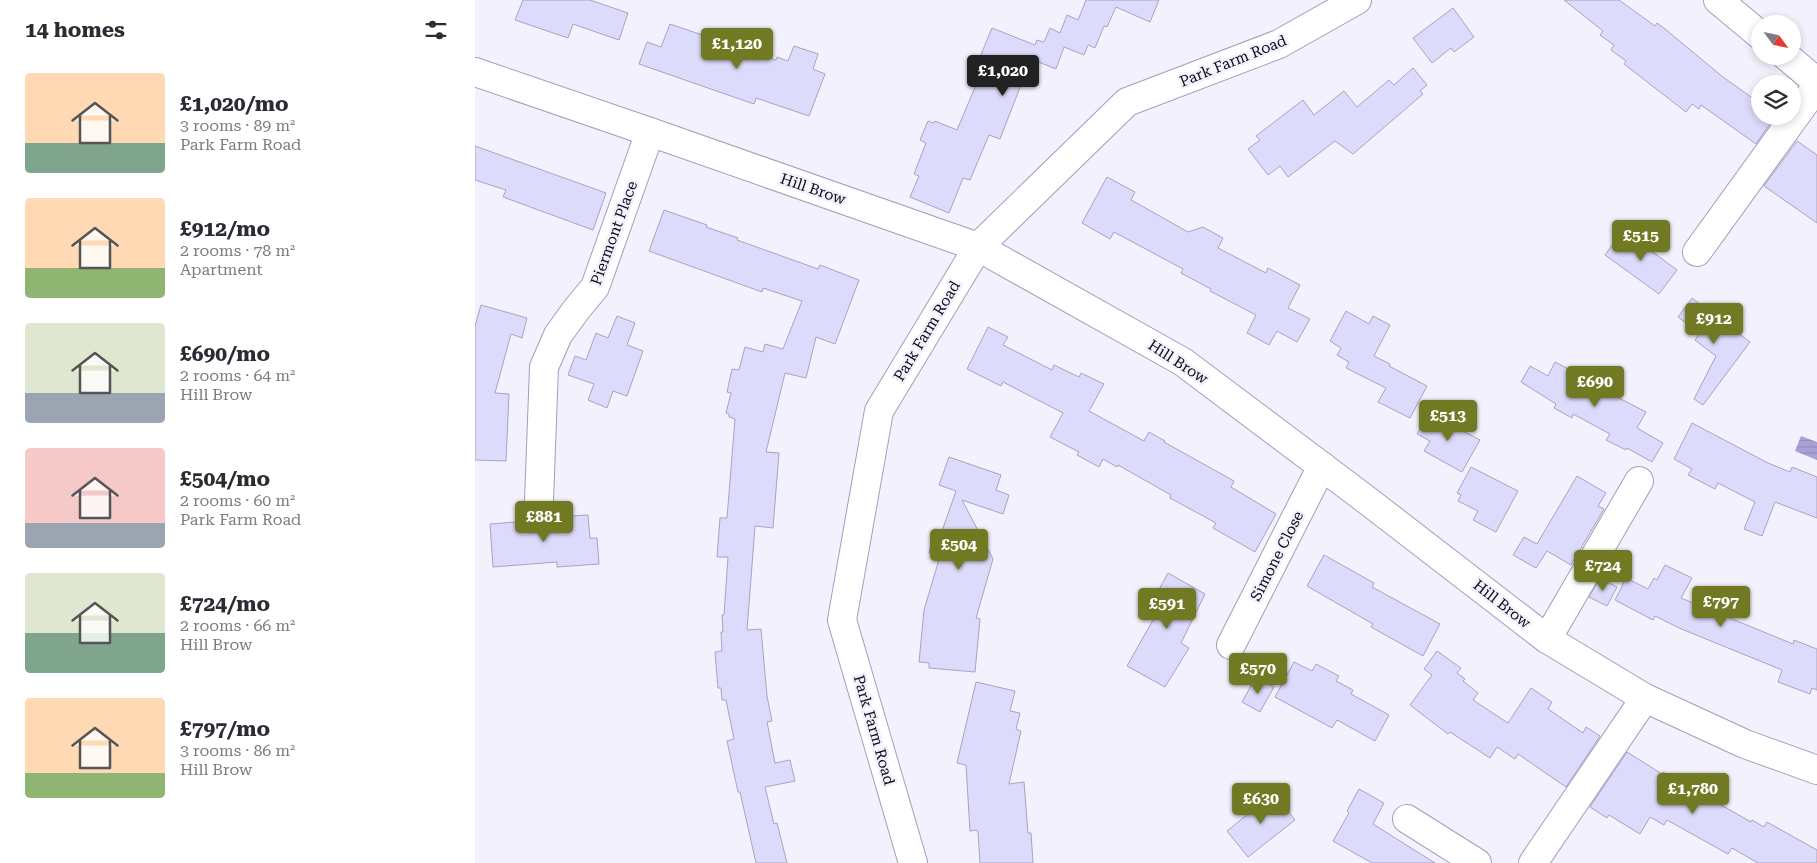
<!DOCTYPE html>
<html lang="en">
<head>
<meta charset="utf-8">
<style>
	body { margin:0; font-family:"Roboto Serif",serif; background:#f2f2f3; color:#2b2b33; height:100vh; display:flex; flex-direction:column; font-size:19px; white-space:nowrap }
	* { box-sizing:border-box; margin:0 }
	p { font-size:16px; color:#7c7c81 }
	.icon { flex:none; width:28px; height:28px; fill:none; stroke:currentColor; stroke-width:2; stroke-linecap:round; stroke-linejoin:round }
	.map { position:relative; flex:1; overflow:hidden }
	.side { display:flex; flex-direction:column; background:#fff; width:475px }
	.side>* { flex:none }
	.needle { width:32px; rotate:123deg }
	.controls { position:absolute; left:1276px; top:15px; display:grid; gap:10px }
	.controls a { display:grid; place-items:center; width:50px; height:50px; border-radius:50%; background:#fff; box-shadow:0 2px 8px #0003; font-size:25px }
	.price { position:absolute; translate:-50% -42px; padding:0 11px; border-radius:5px; background:#717923; color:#fff; font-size:16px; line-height:32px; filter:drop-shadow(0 1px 2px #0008) }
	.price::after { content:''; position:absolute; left:50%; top:30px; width:15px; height:11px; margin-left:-8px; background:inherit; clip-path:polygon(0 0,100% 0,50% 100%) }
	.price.on { background:#222; color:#fff }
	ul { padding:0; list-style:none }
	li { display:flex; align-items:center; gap:15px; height:125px; padding:0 25px }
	li span { display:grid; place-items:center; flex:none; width:140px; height:100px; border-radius:5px; color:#555 }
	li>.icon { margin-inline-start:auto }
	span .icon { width:60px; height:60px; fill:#fffc; stroke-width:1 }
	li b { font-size:21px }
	h2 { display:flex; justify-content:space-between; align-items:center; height:60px; padding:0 25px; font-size:21px }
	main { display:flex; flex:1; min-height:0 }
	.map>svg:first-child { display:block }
	.water { fill:url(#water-rules) }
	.building { fill:#dcdbfc; stroke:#a6a4c0 }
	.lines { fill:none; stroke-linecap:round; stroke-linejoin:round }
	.minor-casing { stroke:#a19fbb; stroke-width:30 }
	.minor { stroke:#fff; stroke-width:28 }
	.labels { text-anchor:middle; stroke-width:5; stroke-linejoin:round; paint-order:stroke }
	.street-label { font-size:15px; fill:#0c0b14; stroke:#f2f1fd }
</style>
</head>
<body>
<main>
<section class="side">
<h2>14 homes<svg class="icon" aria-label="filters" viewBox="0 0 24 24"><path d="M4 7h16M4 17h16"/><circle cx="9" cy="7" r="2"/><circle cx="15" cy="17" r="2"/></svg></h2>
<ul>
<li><span style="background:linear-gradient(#ffd9b3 70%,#7fa58c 0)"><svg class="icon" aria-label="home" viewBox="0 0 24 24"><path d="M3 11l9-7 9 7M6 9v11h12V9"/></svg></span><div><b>£1,020/mo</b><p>3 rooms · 89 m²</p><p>Park Farm Road</p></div></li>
<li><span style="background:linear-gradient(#ffd9b3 70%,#8fb573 0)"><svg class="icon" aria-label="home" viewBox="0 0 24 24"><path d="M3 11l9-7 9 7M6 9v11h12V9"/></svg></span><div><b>£912/mo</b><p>2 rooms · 78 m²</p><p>Apartment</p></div></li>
<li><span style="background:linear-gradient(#dfe7d0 70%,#9aa5b1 0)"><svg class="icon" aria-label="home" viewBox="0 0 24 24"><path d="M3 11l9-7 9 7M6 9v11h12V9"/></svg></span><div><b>£690/mo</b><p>2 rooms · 64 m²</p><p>Hill Brow</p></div></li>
<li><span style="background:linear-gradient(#f6c9c9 75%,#9aa5b1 0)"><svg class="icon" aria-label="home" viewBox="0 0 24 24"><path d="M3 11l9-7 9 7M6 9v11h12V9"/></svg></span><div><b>£504/mo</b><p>2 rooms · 60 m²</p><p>Park Farm Road</p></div></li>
<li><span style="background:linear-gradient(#dfe7d0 60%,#7fa58c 0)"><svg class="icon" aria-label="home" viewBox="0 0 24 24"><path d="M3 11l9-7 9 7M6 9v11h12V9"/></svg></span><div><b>£724/mo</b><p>2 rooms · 66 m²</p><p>Hill Brow</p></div></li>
<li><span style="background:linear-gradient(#ffd9b3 75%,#8fb573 0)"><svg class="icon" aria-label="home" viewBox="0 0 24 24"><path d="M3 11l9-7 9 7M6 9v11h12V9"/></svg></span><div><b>£797/mo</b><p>3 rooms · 86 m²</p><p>Hill Brow</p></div></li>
</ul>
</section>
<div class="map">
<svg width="1342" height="863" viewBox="0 0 1342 863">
	<defs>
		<pattern id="water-rules" width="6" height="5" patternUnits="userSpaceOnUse" patternTransform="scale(1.25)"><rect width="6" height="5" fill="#a7a3d8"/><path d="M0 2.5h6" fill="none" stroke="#8f8bb8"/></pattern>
	</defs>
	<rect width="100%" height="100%" fill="#f2f1fd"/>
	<path class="water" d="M1326,436l16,6v18l-22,-9z"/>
	<g class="building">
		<path d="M48,0h67l38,13 -9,27 -46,-16 -5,14 -53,-18z"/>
		<path d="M611,0h73l-9,22 -34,-15 -9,20 -3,-1 -9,22 -7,-3 -4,10 -20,-8 -8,22 -25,-10 -31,80 -11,-4 -19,45 -7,-2 -14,35 -39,-16 9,-21 -5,-2 12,-31 -6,-3 8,-19 6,2 1,-2 22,9 27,-64 -7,-2 15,-36 43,17 2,-5 7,2 6,-14 10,5 7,-18 11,5z"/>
		<path d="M1089,0h55l36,26 2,-3 8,6 58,48 35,25 -3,4 5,3v7h9l4,3 -17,25 -55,-39 -2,4 -7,-5 -6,8 -62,-48 2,-3 -15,-11 3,-5 -14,-10 3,-4z"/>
		<path d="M978,8l21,29 -20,15 -3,-4 -19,15 -19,-25z"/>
		<path d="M195,24l106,36 1,-3 11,4 6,-15 24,8 -5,15 12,5 -16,42 -53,-18 -2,6 -115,-40 8,-22 14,5z"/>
		<path d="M938,68l14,17 -7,6 3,3 -70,60 -18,-13 -47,36 -8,-11 -12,9 -20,-26 12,-9 -4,-4 47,-36 11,15 30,-24 13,16 32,-27 5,5z"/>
		<path d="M1322,141l20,14v68l-53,-37z"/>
		<path d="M0,146l131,47 -13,37 -90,-33 3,-7 -31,-10z"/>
		<path d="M632,177l28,15 -4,8 27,15 30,17 15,-5 20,11 -5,10 48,25 2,-5 32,17 -12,23 22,11 -13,23 -20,-11 -8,14 -22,-12 9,-18 -46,-24 1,-2 -30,-16 2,-4 -69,-37 -4,7 -28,-16z"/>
		<path d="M189,210l43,15 -1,2 32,11 -1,2 81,29 2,-4 39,15 -24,64 -19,-7 -10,41 -21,-5 -19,79 13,1 -6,75 -18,-2 -8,104 14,-1 6,67 5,25 -5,1 8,41 15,-3 5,21 -30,6 9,37 3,-1 10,40h-31l-16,-71h-2l-11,-51 7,-2 -8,-39h-4l-1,-12h-3l-3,-36 7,-1 -1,-19h2l-1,-17h2l4,-58h-11l3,-39h7l8,-99 -6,-2v-3l-3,-1 5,-20 -4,-1 5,-23 7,1 6,-23 18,5 2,-8 18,5 19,-48 -39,-13 -1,4 -113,-41z"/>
		<path d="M1148,230l54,40 -18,24 -54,-39z"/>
		<path d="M1217,298l58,44 -47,63 -9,-6 22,-43 -21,-16 5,-7 -22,-16z"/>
		<path d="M6,305l46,13 -5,20 -11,-4 -16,59 14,1 -3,67 -31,-1v-134z"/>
		<path d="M871,311l23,13 4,-8 17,9 -16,31 16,8 -1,2 38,20 -17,32 -32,-16 8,-14 -40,-20 3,-6 -12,-7 4,-7 -11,-7z"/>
		<path d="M142,316l18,7 -8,22 16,6 -16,45 -14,-5 -6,17 -19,-8 6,-16 -26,-9 7,-19 11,4 10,-27 12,5z"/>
		<path d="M513,327l20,10 -5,8 49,25 2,-5 25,12 2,-4 23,11 -15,27 55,30 5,-9 16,9 -1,1 70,39 -3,6 45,27 -21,38 -42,-24 3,-5 -46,-25 1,-3 -53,-30 -1,2 -14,-8 -4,8 -22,-12 2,-3 -29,-15 13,-24 -60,-31 -2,4 -34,-17z"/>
		<path d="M1080,362l36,19 -1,2 56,29 -9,16 26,15 -11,19 -25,-14 -1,2 -20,-10 4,-6 -37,-20 -1,4 -18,-10 2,-4 -35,-22 9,-16 18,10z"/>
		<path d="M954,413l51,27 -18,32 -38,-21 6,-10 -13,-7z"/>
		<path d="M1217,423l76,40 22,9 2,-5 25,10v41l-42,-16 -13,34 -18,-7 11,-27 -37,-19 -3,6 -27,-14 4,-6 -18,-10z"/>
		<path d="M474,457l52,18 -5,15 13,5 -6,19 -41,-14 31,59 -17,59 4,1 -5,53 -46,-4v-5l-10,-1 5,-52 16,-54 -11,-3 6,-24 7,2 14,-40 -17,-6z"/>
		<path d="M996,467l47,24 -22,41 -23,-12 5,-9 -20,-10 3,-6 -4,-2z"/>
		<path d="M1102,476l29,17 -8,13 6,3 -33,56 -24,-14 -11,17 -23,-13 11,-18 13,7z"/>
		<path d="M113,515l2,23h7l2,26 -42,3v-5l-64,5 -3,-43 80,-6v-2z"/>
		<path d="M849,555l50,28 -2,4 68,37 -17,32 -52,-29 2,-3 -66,-38z"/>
		<path d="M1190,565l27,13 -11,20 112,46 1,-4 23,9v41l-5,-2 -2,6 -32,-12 4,-12 -103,-42 -24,-12 -2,4 -38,-20 11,-22 22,11 6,-11 3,2z"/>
		<path d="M693,573l37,21 -24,49 8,5 -24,39 -38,-21 26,-46 -8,-5z"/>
		<path d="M1125,578l17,9 -10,19 -18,-9z"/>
		<path d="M962,651l24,17 -4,5 8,6 -2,2 15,12 -5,7 35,23 23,-35 21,14 -4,7 35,24 3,-6 14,9 -34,51 -48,-33 -3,5 -18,-12 -7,11 -40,-26 -2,2 -38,-29 22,-30 -8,-6z"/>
		<path d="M819,662l18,9 4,-7 23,12 -3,5 17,9 -2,4 38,21 -14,26 -38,-21 -5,8 -57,-31z"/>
		<path d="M781,677l18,10 -14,25 -18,-10z"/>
		<path d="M501,682l39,9 -5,20 10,2 -4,16 5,2 -12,53 15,-2 4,51h3l2,30h-53l-2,-31 -1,-2 -7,1 -4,-66 -9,-2z"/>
		<path d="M1152,752l35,22 1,-2 88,50 1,-2 12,7 3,-5 50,28v13h-59l-26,-15 -4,6 -61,-34 -3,5 -14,-8 -10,17 -31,-19 -2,3 -17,-11z"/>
		<path d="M884,789l25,14 -11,21 62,39h-63l-39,-22 16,-28 -2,-2z"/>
		<path d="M799,793l21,27 -47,37 -21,-26z"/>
	</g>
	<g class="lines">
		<defs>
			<g id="minor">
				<path d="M1243,0l42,35"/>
				<path d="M1311,56l31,26"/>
				<path d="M0,72l175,60 328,115 205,115 181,136 183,141 98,59 100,46 72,26"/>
				<path d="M1222,252l120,-166"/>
				<path d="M64,501l5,-134 14,-32 18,-25 19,-23 55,-155"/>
				<path d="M1072,639l92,-158"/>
				<path d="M756,645l91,-179"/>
				<path d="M932,819l70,44"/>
				<path d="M438,863l-71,-243 37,-209 99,-164 149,-145 152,-58 78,-44"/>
				<path d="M1058,863l112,-165"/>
			</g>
		</defs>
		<use href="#minor" class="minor-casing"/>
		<use href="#minor" class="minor"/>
	</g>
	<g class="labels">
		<g class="street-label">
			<text transform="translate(758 61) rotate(-22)" y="5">Park Farm Road</text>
			<text transform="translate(338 189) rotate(19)" y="5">Hill Brow</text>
			<text transform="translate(139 233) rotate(-70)" y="5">Piermont Place</text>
			<text transform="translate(452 331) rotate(-59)" y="5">Park Farm Road</text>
			<text transform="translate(703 362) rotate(33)" y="5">Hill Brow</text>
			<text transform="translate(802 556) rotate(-63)" y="5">Simone Close</text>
			<text transform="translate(1027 604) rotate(38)" y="5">Hill Brow</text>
			<text transform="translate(399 730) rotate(74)" y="5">Park Farm Road</text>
		</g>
	</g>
</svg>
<div class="controls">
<a><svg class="needle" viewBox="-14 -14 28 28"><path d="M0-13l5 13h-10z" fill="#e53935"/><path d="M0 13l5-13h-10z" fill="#7c7c81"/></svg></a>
<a><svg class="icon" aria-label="layers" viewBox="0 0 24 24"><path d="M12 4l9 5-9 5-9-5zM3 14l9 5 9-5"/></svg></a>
</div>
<b class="price" style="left:262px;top:70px">£1,120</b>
<b class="price on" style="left:528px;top:97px">£1,020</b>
<b class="price" style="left:1166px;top:262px">£515</b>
<b class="price" style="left:1239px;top:345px">£912</b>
<b class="price" style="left:1120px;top:408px">£690</b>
<b class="price" style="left:973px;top:442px">£513</b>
<b class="price" style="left:69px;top:543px">£881</b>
<b class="price" style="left:484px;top:571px">£504</b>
<b class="price" style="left:1128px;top:592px">£724</b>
<b class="price" style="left:1246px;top:628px">£797</b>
<b class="price" style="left:692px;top:630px">£591</b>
<b class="price" style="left:783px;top:695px">£570</b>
<b class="price" style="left:1218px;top:815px">£1,780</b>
<b class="price" style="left:786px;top:825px">£630</b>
</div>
</main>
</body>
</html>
